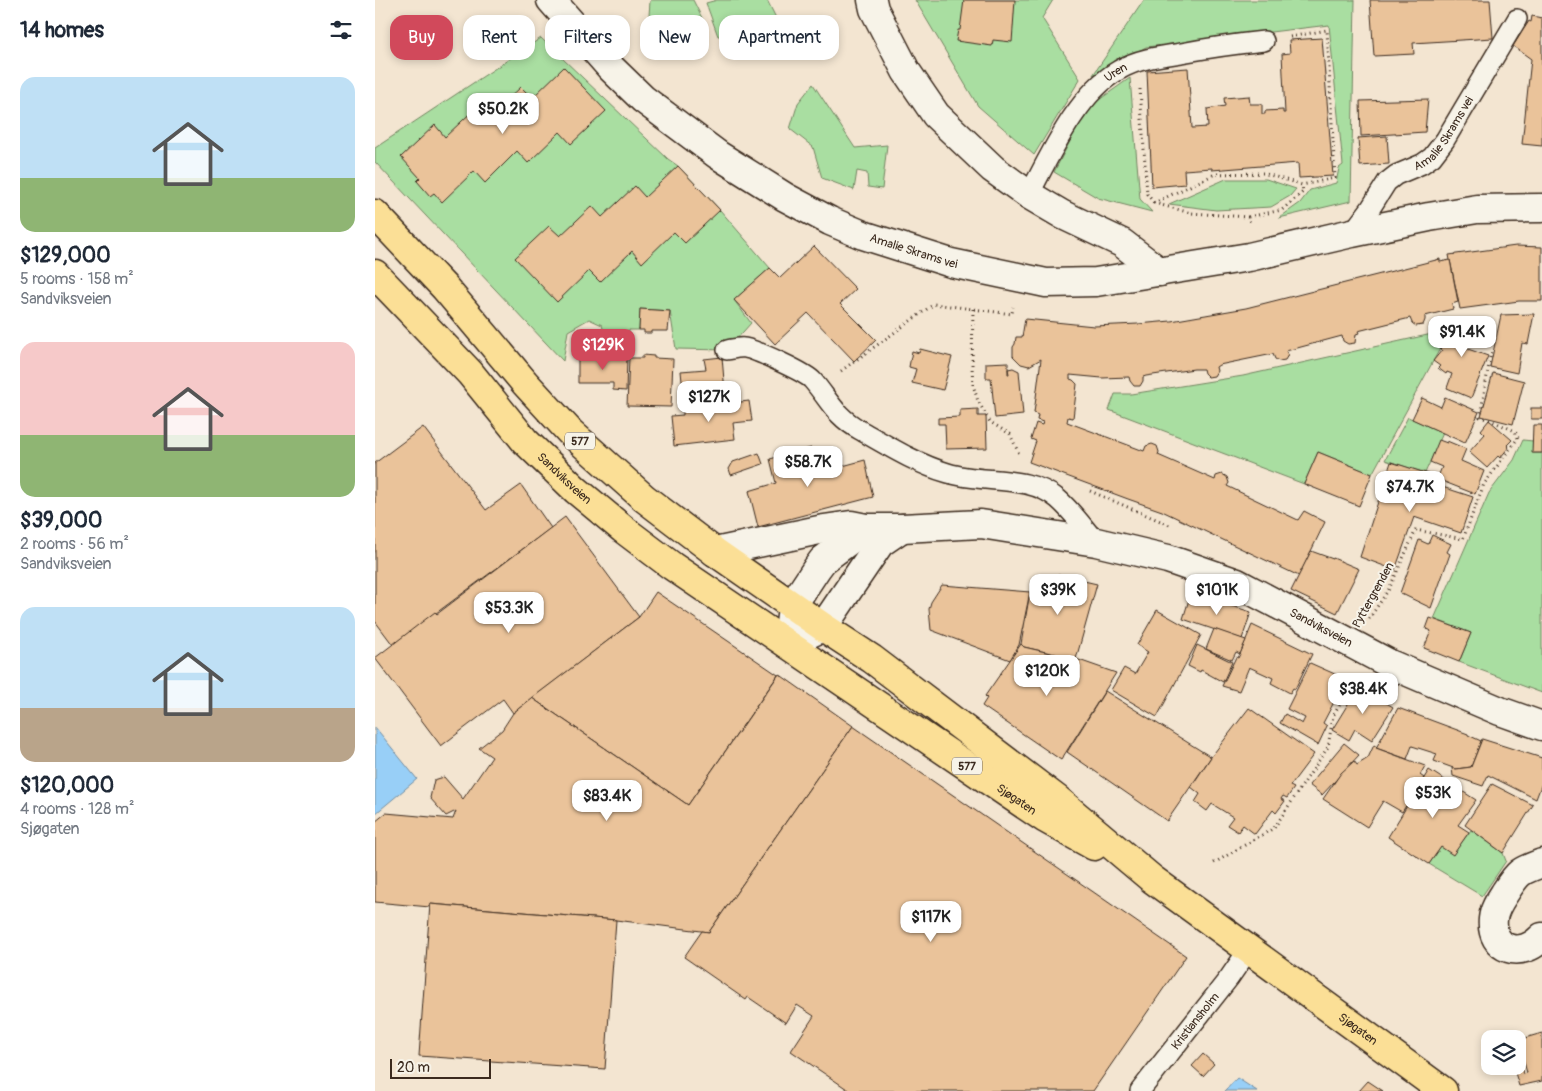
<!DOCTYPE html>
<html lang="en">
<head>
<meta charset="utf-8">
<style>
	body { margin:0; font-family:Pangolin,sans-serif; background:#f6f6f7; color:#1f2937; height:100vh; display:flex; flex-direction:column; font-size:19px; white-space:nowrap }
	* { box-sizing:border-box; margin:0 }
	p { font-size:16px; color:#747a83 }
	.icon { flex:none; width:28px; height:28px; fill:none; stroke:currentColor; stroke-width:2; stroke-linecap:round; stroke-linejoin:round }
	.map { position:relative; flex:1; overflow:hidden }
	.details { display:flex; flex-direction:column; background:#fff; width:375px }
	.details>* { flex:none }
	.guide { position:absolute; left:15px; top:15px; width:475px; height:45px; display:flex; gap:10px }
	.tools { position:absolute; left:1106px; top:1030px; display:grid; gap:10px }
	.tools a { display:grid; place-items:center; width:45px; height:45px; border-radius:10px; background:#fff; box-shadow:0 2px 8px #0003; font-size:25px }
	.scale { position:absolute; left:15px; bottom:12px; width:101px; box-sizing:border-box; padding-left:5px; border:2px solid #3b2a1e; border-top:0; font-size:14px; line-height:18px; white-space:nowrap; color:#3b2a1e; -webkit-text-stroke:4px #f7f3e8; paint-order:stroke }
	.price { position:absolute; translate:-50% -42px; padding:0 11px; border-radius:10px; background:#fff; color:#222; font-size:16px; line-height:32px; filter:drop-shadow(0 1px 2px #0008) }
	.price::after { content:''; position:absolute; left:50%; top:30px; width:15px; height:11px; margin-left:-8px; background:inherit; clip-path:polygon(0 0,100% 0,50% 100%) }
	.price.selected { background:#d1495b; color:#fff }
	ul { padding:0; list-style:none }
	li { display:grid; align-content:center; gap:10px; height:265px; padding:0 20px }
	li span { display:grid; place-items:center; height:155px; border-radius:15px; color:#555 }
	li>.icon { margin-inline-start:auto }
	span .icon { width:90px; height:90px; fill:#fffc; stroke-width:1 }
	li b { font-size:21px }
	h2 { display:flex; justify-content:space-between; align-items:center; height:60px; padding:0 20px; font-size:21px }
	.chip { padding:0 18px; border-radius:15px; background:#fff; box-shadow:0 2px 8px #0003; font-size:18px; line-height:45px }
	.chip.selected { background:#d1495b; color:#fff }
	main { display:flex; flex:1; min-height:0 }
	.map>svg:first-child { display:block }
	.green { fill:#a9dea1; stroke:#728460 }
	.water { fill:#98cff7; stroke:#738da0 }
	.building { fill:#eac39a; stroke:#3b2a1e }
	.lines { fill:none; stroke-linecap:round; stroke-linejoin:round }
	.service-casing { stroke:#3b2a1e; stroke-width:22 }
	.minor-casing { stroke:#3b2a1e; stroke-width:31 }
	.secondary-casing { stroke:#3b2a1e; stroke-width:31 }
	.primary-casing { stroke:#3b2a1e; stroke-width:31 }
	.path { stroke:#3b2a1e; stroke-width:3; stroke-dasharray:1 4; stroke-linecap:butt }
	.service { stroke:#f7f3e8; stroke-width:19 }
	.minor { stroke:#f7f3e8; stroke-width:28 }
	.secondary { stroke:#f7f3e8; stroke-width:28 }
	.primary { stroke:#fbdf96; stroke-width:28 }
	.labels { text-anchor:middle; stroke-width:4; stroke-linejoin:round; paint-order:stroke }
	.shield { fill:#f7f3e8; stroke:#73665b; stroke-width:1 }
	.shield-label { font-size:11px; font-weight:bold; fill:#3b2a1e }
	.street-label { font-size:12px; fill:#3b2a1e; stroke:#f7f3e8 }
</style>
</head>
<body>
<main>
<section class="details">
<h2>14 homes<svg class="icon" aria-label="filters" viewBox="0 0 24 24"><path d="M4 7h16M4 17h16"/><circle cx="9" cy="7" r="2"/><circle cx="15" cy="17" r="2"/></svg></h2>
<ul>
<li><span style="background:linear-gradient(#bfe0f5 65%,#8fb573 0)"><svg class="icon" aria-label="home" viewBox="0 0 24 24"><path d="M3 11l9-7 9 7M6 9v11h12V9"/></svg></span><div><b>$129,000</b><p>5 rooms · 158 m²</p><p>Sandviksveien</p></div></li>
<li><span style="background:linear-gradient(#f6c9c9 60%,#8fb573 0)"><svg class="icon" aria-label="home" viewBox="0 0 24 24"><path d="M3 11l9-7 9 7M6 9v11h12V9"/></svg></span><div><b>$39,000</b><p>2 rooms · 56 m²</p><p>Sandviksveien</p></div></li>
<li><span style="background:linear-gradient(#bfe0f5 65%,#b9a48a 0)"><svg class="icon" aria-label="home" viewBox="0 0 24 24"><path d="M3 11l9-7 9 7M6 9v11h12V9"/></svg></span><div><b>$120,000</b><p>4 rooms · 128 m²</p><p>Sjøgaten</p></div></li>
</ul>
</section>
<div class="map">
<svg width="1167" height="1091" viewBox="0 0 1167 1091">
	<rect width="100%" height="100%" fill="#f3e5d1"/>
	<filter id="ink" filterUnits="userSpaceOnUse"><feTurbulence type="fractalNoise" baseFrequency=".02" numOctaves="2"/><feDisplacementMap in="SourceGraphic" scale="10" xChannelSelector="R" yChannelSelector="G"/><feConvolveMatrix kernelMatrix="1 2 1 2 8 2 1 2 1" color-interpolation-filters="sRGB"/></filter>
	<g filter="url(#ink)">
		<g class="green">
			<path d="M277,0h41l13,26 -59,19 3,-44z"/>
			<path d="M342,0h50l17,34 -66,2 -12,-33z"/>
			<path d="M540,0h138l-11,18 38,61 -46,76 -56,-49z"/>
			<path d="M769,0h211l-4,201 -72,17 21,-15 10,-13 26,-7 3,-15 4,-3 -14,-140 -183,22 -53,28z"/>
			<path d="M166,38l127,121 10,7 42,44 50,58 -36,32 17,23 -24,27 -51,-1 -6,-38 -30,-2 -1,21h-10l-1,23 -21,-10 -5,-18 -13,-6 -21,12 -5,30 -188,-199v-14z"/>
			<path d="M755,78l10,121 12,13 -54,-14 -44,-26 26,-50 16,-20z"/>
			<path d="M438,84l42,64 32,-3 -5,44 -14,-2 -1,-14 -10,-2 -3,19 -32,-12 -9,-31 -23,-18 8,-26z"/>
			<path d="M851,179h40l30,10 -6,7 -19,11 -55,3 -47,-6z"/>
			<path d="M1075,330l-78,144 -54,-22 -14,32 -195,-74 6,-16h16l112,-18z"/>
			<path d="M1033,417l35,16 -18,40 -40,-13z"/>
			<path d="M1148,440l10,1v12h9v240l-83,-31 12,-29 -37,-14 55,-126 25,-33z"/>
			<path d="M1096,830l32,23 3,8 -24,35 -53,-32 12,-17 12,7z"/>
		</g>
		<g class="water">
			<path d="M0,727l42,52 -42,35z"/>
			<path d="M862,1078l20,13h-32z"/>
		</g>
		<g class="building">
			<path d="M589,0h51l-3,42 -19,-2 -1,6 -36,-5 2,-11h2z"/>
			<path d="M995,0h120l3,38 -80,5 1,11 -40,2z"/>
			<path d="M1157,16l10,2v128l-20,-2 9,-85 -18,-13 16,-25 2,1z"/>
			<path d="M947,38l11,138 -34,2 -1,-15 -86,7v-2l-28,2 1,14 -33,3 -5,-116 41,-3 4,60 16,-1 -1,-18 18,-3 -1,-8 25,-2 1,8h12v10h3v-3l18,-1v3h2l-3,-59 8,-1 -1,-13z"/>
			<path d="M189,67l42,44 -35,33 -11,-12 -32,31 -11,-12 -32,32 -11,-12 -32,31 -8,-9 -4,3 -13,-15 3,-3 -19,-21 34,-32 10,12 33,-31 10,12 33,-31 11,11z"/>
			<path d="M1053,99l-3,33 -64,4 -1,-35z"/>
			<path d="M1012,136l2,28 -29,2 -2,-28z"/>
			<path d="M303,166l42,44 -35,33 -11,-11 -32,31 -10,-12 -32,31 -11,-11 -32,31 -42,-44 34,-32 11,10 32,-30 10,11 33,-31 10,11z"/>
			<path d="M439,246l42,43 -16,15 36,36 -22,21 -46,-48 -33,31 -41,-44 36,-32 10,10z"/>
			<path d="M1141,246l26,1v54h-23l-59,8 -11,-54z"/>
			<path d="M1065,259v3l10,-2 8,42 -6,2 1,5 -28,7v4l-2,5 -7,1 -4,-3 -2,-5 -52,13 1,2 -3,1 -1,9 -7,1 -5,-3 -1,-5 -56,15 2,4 -3,5 -6,1 -4,-2 -2,-5 -54,11 -3,2 1,4 -3,5 -6,1 -4,-4 -1,-4h-9l-48,7 -3,1v4l-3,5h-6l-4,-5 -1,-4 -27,1 -32,-3v4l3,1 4,4 -4,34 -5,-1 -1,5 77,29 2,-5 6,-2 5,2 2,6 -1,3 57,25 1,-4 6,-2 5,3 2,6 -2,3 71,34 6,-9 21,11 -26,54 -137,-65 -34,-12 -99,-37 7,-21 -5,-2 5,-16 6,2 1,-3 -6,-2 1,-5 -4,-2 7,-54 -12,7 -8,-2 -8,-8v-9l2,-3 1,-7h6l3,-18 69,7 44,-2 33,-3 75,-13z"/>
			<path d="M265,309l30,2 -2,20h-17v2h-7v-3h-5z"/>
			<path d="M1159,314l-6,30 -6,-1 -5,30 -27,-6 11,-52z"/>
			<path d="M1110,319l-12,15 1,1 -9,13 23,8 -17,42 -24,-10 5,-14 -5,-2 -1,2 -8,-6 2,-2 -7,-5 9,-11 -3,-1 9,-11 -3,-2 10,-13z"/>
			<path d="M545,349l32,8 -9,33 -31,-7 4,-14 -7,-2 3,-16 7,2z"/>
			<path d="M216,353h5v3l31,1 -1,34 -13,-1v-7h-35v-26h12z"/>
			<path d="M268,355l11,1v2l19,1 -2,48 -44,-1 2,-48h14z"/>
			<path d="M347,357l4,47 -16,1v-6l-26,3 -3,-31 25,-2 -2,-10z"/>
			<path d="M633,362v12h1l-1,-5 5,-1 6,3 4,44 -28,3 -4,-40h-5v-15z"/>
			<path d="M1118,373l31,8 -11,43 -32,-8z"/>
			<path d="M1070,397l34,15 -14,31 -53,-24 10,-21 19,9z"/>
			<path d="M374,401l3,20 -19,2 2,16 -61,7 -3,-30 12,-1v-6z"/>
			<rect x="1156" y="408" width="11" height="11"/>
			<path d="M603,409v7h8l1,32 -41,1 -1,-25h-7v-6l22,-1v-7z"/>
			<path d="M1114,420l23,20 -5,5 2,2 -9,11 -2,-2 -11,12 -18,-16 16,-18 -4,-4z"/>
			<path d="M1158,425h9v28h-10z"/>
			<path d="M48,427l63,83 35,-25 30,43 -158,117 -18,-24v-158z"/>
			<path d="M1064,440l8,3v-2l19,8 -5,12 23,10 -9,23 -38,-15 5,-12 -12,-5z"/>
			<path d="M436,448l6,22 3,2 45,-12 8,37 -115,30 -9,-36 27,-8 -6,-24z"/>
			<path d="M943,452l54,22 -13,32 -55,-22z"/>
			<path d="M384,453l4,11 -32,11 -2,-6 4,-7z"/>
			<path d="M1016,462l41,13 -2,8 43,14 -12,36 -47,-16 -19,53 -35,-13z"/>
			<path d="M190,517l74,100 -126,96 -10,-14 -62,47 -66,-88 60,-46 2,2z"/>
			<path d="M1057,535l19,9 -4,8 3,2 -19,54 -31,-15 19,-53 9,4z"/>
			<path d="M936,551l22,8v-1l26,11 -22,44 -46,-22z"/>
			<path d="M683,575l39,9 -21,75 -52,-12 -3,-3 9,-52z"/>
			<path d="M567,585l88,7 -11,53 -9,15 -79,-30 -2,-21 2,-7z"/>
			<path d="M281,592l122,83 -90,130 -156,-107 107,-81z"/>
			<path d="M816,593l60,19 -9,27 -59,-20z"/>
			<path d="M782,610l44,25 -44,82 -46,-27 13,-22 11,6 13,-22 -11,-7z"/>
			<path d="M1055,618l41,15 -12,29 -35,-14 7,-17 -5,-2z"/>
			<path d="M877,625l60,29 -17,35 -2,-1 -3,5 -19,-10 2,-5 -24,-11 -10,24 -17,-5 14,-29 2,1 2,-4z"/>
			<path d="M839,629l32,11 -6,14 -4,-2 -4,8 -26,-11z"/>
			<path d="M646,644l3,3 52,12 40,14 -55,87 -79,-54 5,-8 -2,-2z"/>
			<path d="M822,645l35,17 -9,20 -22,-12 -1,2 -12,-6z"/>
			<path d="M935,663l36,16 -23,44 4,3 -9,19 -38,-22 5,-9 17,10 3,-6 -18,-9z"/>
			<path d="M404,674l74,52 -144,206 -93,-12 -186,-16v3l-55,-5v-80l11,-9 67,6 3,-8 -10,5 -16,-18 4,-18 10,-3 19,22 29,-42 -13,-9 23,-18 11,-17 19,-15 156,107z"/>
			<path d="M984,686l34,21 -21,33 -17,-11 -6,11 -17,-10z"/>
			<path d="M730,691l106,66 -44,64 -100,-69z"/>
			<path d="M874,708l65,46 -24,32 4,2 -7,10 -4,-2 -2,3 4,2 -9,12 -3,-3 -18,24 -12,-9 -5,7 -11,-7 6,-8 -21,-13 -5,7 -12,-9 5,-8 -9,-7 20,-30z"/>
			<path d="M1023,708l70,26v1l13,6 -10,26 -15,2 -22,-8 3,-7 -25,-8 -5,13 -31,-11z"/>
			<path d="M478,726l333,230 -93,135h-243l-59,-40 23,-35 -17,-11 -11,18 -38,-26 -2,3 -62,-43 18,-26 7,1z"/>
			<path d="M1107,739l60,19v25l-6,16 -48,-24 -5,11 -30,-10 -1,-8 4,1 15,-2z"/>
			<path d="M969,743l15,12 -37,40 -13,-10z"/>
			<path d="M999,745l3,2 -1,1 49,18 -5,9 4,3 -22,34 -19,-11 -16,26 -44,-28 18,-26 13,-12 3,4 11,-7z"/>
			<path d="M1054,770l47,30 -18,25 11,7 -16,23 -12,-8 -12,17 -41,-27z"/>
			<path d="M1117,784l41,21 -30,48 -38,-28z"/>
			<path d="M55,904l186,16 -11,149 -186,-13z"/>
			<path d="M1167,1033v48l-23,5 -6,-20h4v-3h3l3,11 4,-1 -9,-33z"/>
			<path d="M828,1054l11,10 -11,12 -11,-10z"/>
			<path d="M993,1081l15,10h-24z"/>
		</g>
		<g class="lines">
			<defs>
				<g id="service">
					<path id="s1" d="M654,195c21,-40 49,-102 90,-125 18,-11 41,-14 62,-17 27,-5 55,-9 83,-12"/>
					<path id="s2" d="M977,233l18,-24 17,-27 9,-7 26,-11 10,-7 13,-17 72,-121"/>
					<path d="M352,350c6,-1 12,-3 18,-2 11,2 62,25 68,33 17,20 22,35 47,49 28,16 57,34 88,43 36,11 80,1 110,26 14,12 26,29 38,43"/>
					<path id="s3" d="M765,1091l89,-113 20,-29"/>
				</g>
				<g id="minor">
					<path id="s4" d="M176,0l59,67 33,32 75,56 67,42 45,24 33,14 88,28 95,20 50,-1 153,-25 103,-24 77,-16 48,-8 65,-1"/>
					<path d="M497,0l2,9 32,62 30,44 57,54 36,26 34,20 59,28 38,29"/>
					<path d="M1167,863c-22,8 -23,8 -36,28 -5,8 -12,17 -13,28 -3,32 29,40 49,18"/>
				</g>
				<g id="secondary">
					<path d="M340,552l109,-23 27,-4 15,3"/>
					<path d="M427,637l21,-10 57,-84 22,-15"/>
					<path id="s5" d="M413,644l4,-38 25,-38 6,-8 43,-32h36l79,-4 115,18 72,17 69,24 155,82 108,46 42,15"/>
				</g>
				<g id="primary">
					<path id="s6" d="M0,214l70,74 80,95 45,49 74,66 71,54 108,75 49,32 186,141 94,79 291,212"/>
					<path id="s7" d="M0,274l95,99 55,68 51,49 47,39 49,37 372,252 50,28"/>
				</g>
			</defs>
			<use href="#service" class="service-casing"/>
			<use href="#minor" class="minor-casing"/>
			<use href="#secondary" class="secondary-casing"/>
			<use href="#primary" class="primary-casing"/>
			<g class="path">
				<path d="M915,37l37,-7 8,148 -33,7"/>
				<path d="M765,89l7,105 7,9"/>
				<path d="M873,217l-57,-4 -37,-10 61,-29 48,-1 39,12 1,7 -21,18 -34,7 3,8"/>
				<path d="M598,309l-1,58 1,18 5,16 12,21 20,12 10,22"/>
				<path d="M466,371l93,-67 78,10 1,-7"/>
				<path d="M715,491l82,35"/>
				<path d="M994,619l20,-30 27,-59 47,9 21,-55 34,-46 -3,-7 -25,-11 -10,-3 11,-65"/>
				<path d="M839,863l60,-35 54,-81 5,-31 21,-35"/>
			</g>
			<use href="#service" class="service"/>
			<use href="#minor" class="minor"/>
			<use href="#secondary" class="secondary"/>
			<use href="#primary" class="primary"/>
		</g>
	</g>
	<g class="labels">
		<g class="shield">
			<rect x="190" y="432.5" width="30" height="17" rx="4"/>
			<rect x="577" y="757.5" width="30" height="17" rx="4"/>
		</g>
		<g class="shield-label">
			<text x="205" y="445">577</text>
			<text x="592" y="770">577</text>
		</g>
		<g class="street-label">
			<text dy="4" stroke="none"><textPath href="#s1" startOffset="152">Uren</textPath></text>
			<text dy="4" stroke="none"><textPath href="#s2" startOffset="139">Amalie Skrams vei</textPath></text>
			<text dy="4" stroke="none"><textPath href="#s4" startOffset="448">Amalie Skrams vei</textPath></text>
			<text dy="4" stroke="none"><textPath href="#s7" startOffset="279">Sandviksveien</textPath></text>
			<text transform="translate(998 595) rotate(-61)" y="4">Pyttergrenden</text>
			<text dy="4" stroke="none"><textPath href="#s5" startOffset="621">Sandviksveien</textPath></text>
			<text dy="4" stroke="none"><textPath href="#s7" startOffset="834">Sjøgaten</textPath></text>
			<text dy="4" stroke="none"><textPath href="#s3" startOffset="89">Kristiansholm</textPath></text>
			<text dy="4" stroke="none"><textPath href="#s6" startOffset="1282">Sjøgaten</textPath></text>
		</g>
	</g>
</svg>
<div class="tools">
<a><svg class="icon" aria-label="layers" viewBox="0 0 24 24"><path d="M12 4l9 5-9 5-9-5zM3 14l9 5 9-5"/></svg></a>
</div>
<div class="scale">20 m</div>
<b class="price" style="left:128px;top:135px">$50.2K</b>
<b class="price" style="left:1087px;top:358px">$91.4K</b>
<b class="price selected" style="left:228px;top:371px">$129K</b>
<b class="price" style="left:334px;top:423px">$127K</b>
<b class="price" style="left:433px;top:488px">$58.7K</b>
<b class="price" style="left:1035px;top:513px">$74.7K</b>
<b class="price" style="left:683px;top:616px">$39K</b>
<b class="price" style="left:842px;top:616px">$101K</b>
<b class="price" style="left:134px;top:634px">$53.3K</b>
<b class="price" style="left:672px;top:697px">$120K</b>
<b class="price" style="left:988px;top:715px">$38.4K</b>
<b class="price" style="left:1058px;top:819px">$53K</b>
<b class="price" style="left:232px;top:822px">$83.4K</b>
<b class="price" style="left:556px;top:943px">$117K</b>
<div class="guide">
<a class="chip selected">Buy</a>
<a class="chip">Rent</a>
<a class="chip">Filters</a>
<a class="chip">New</a>
<a class="chip">Apartment</a>
</div>
</div>
</main>
</body>
</html>
